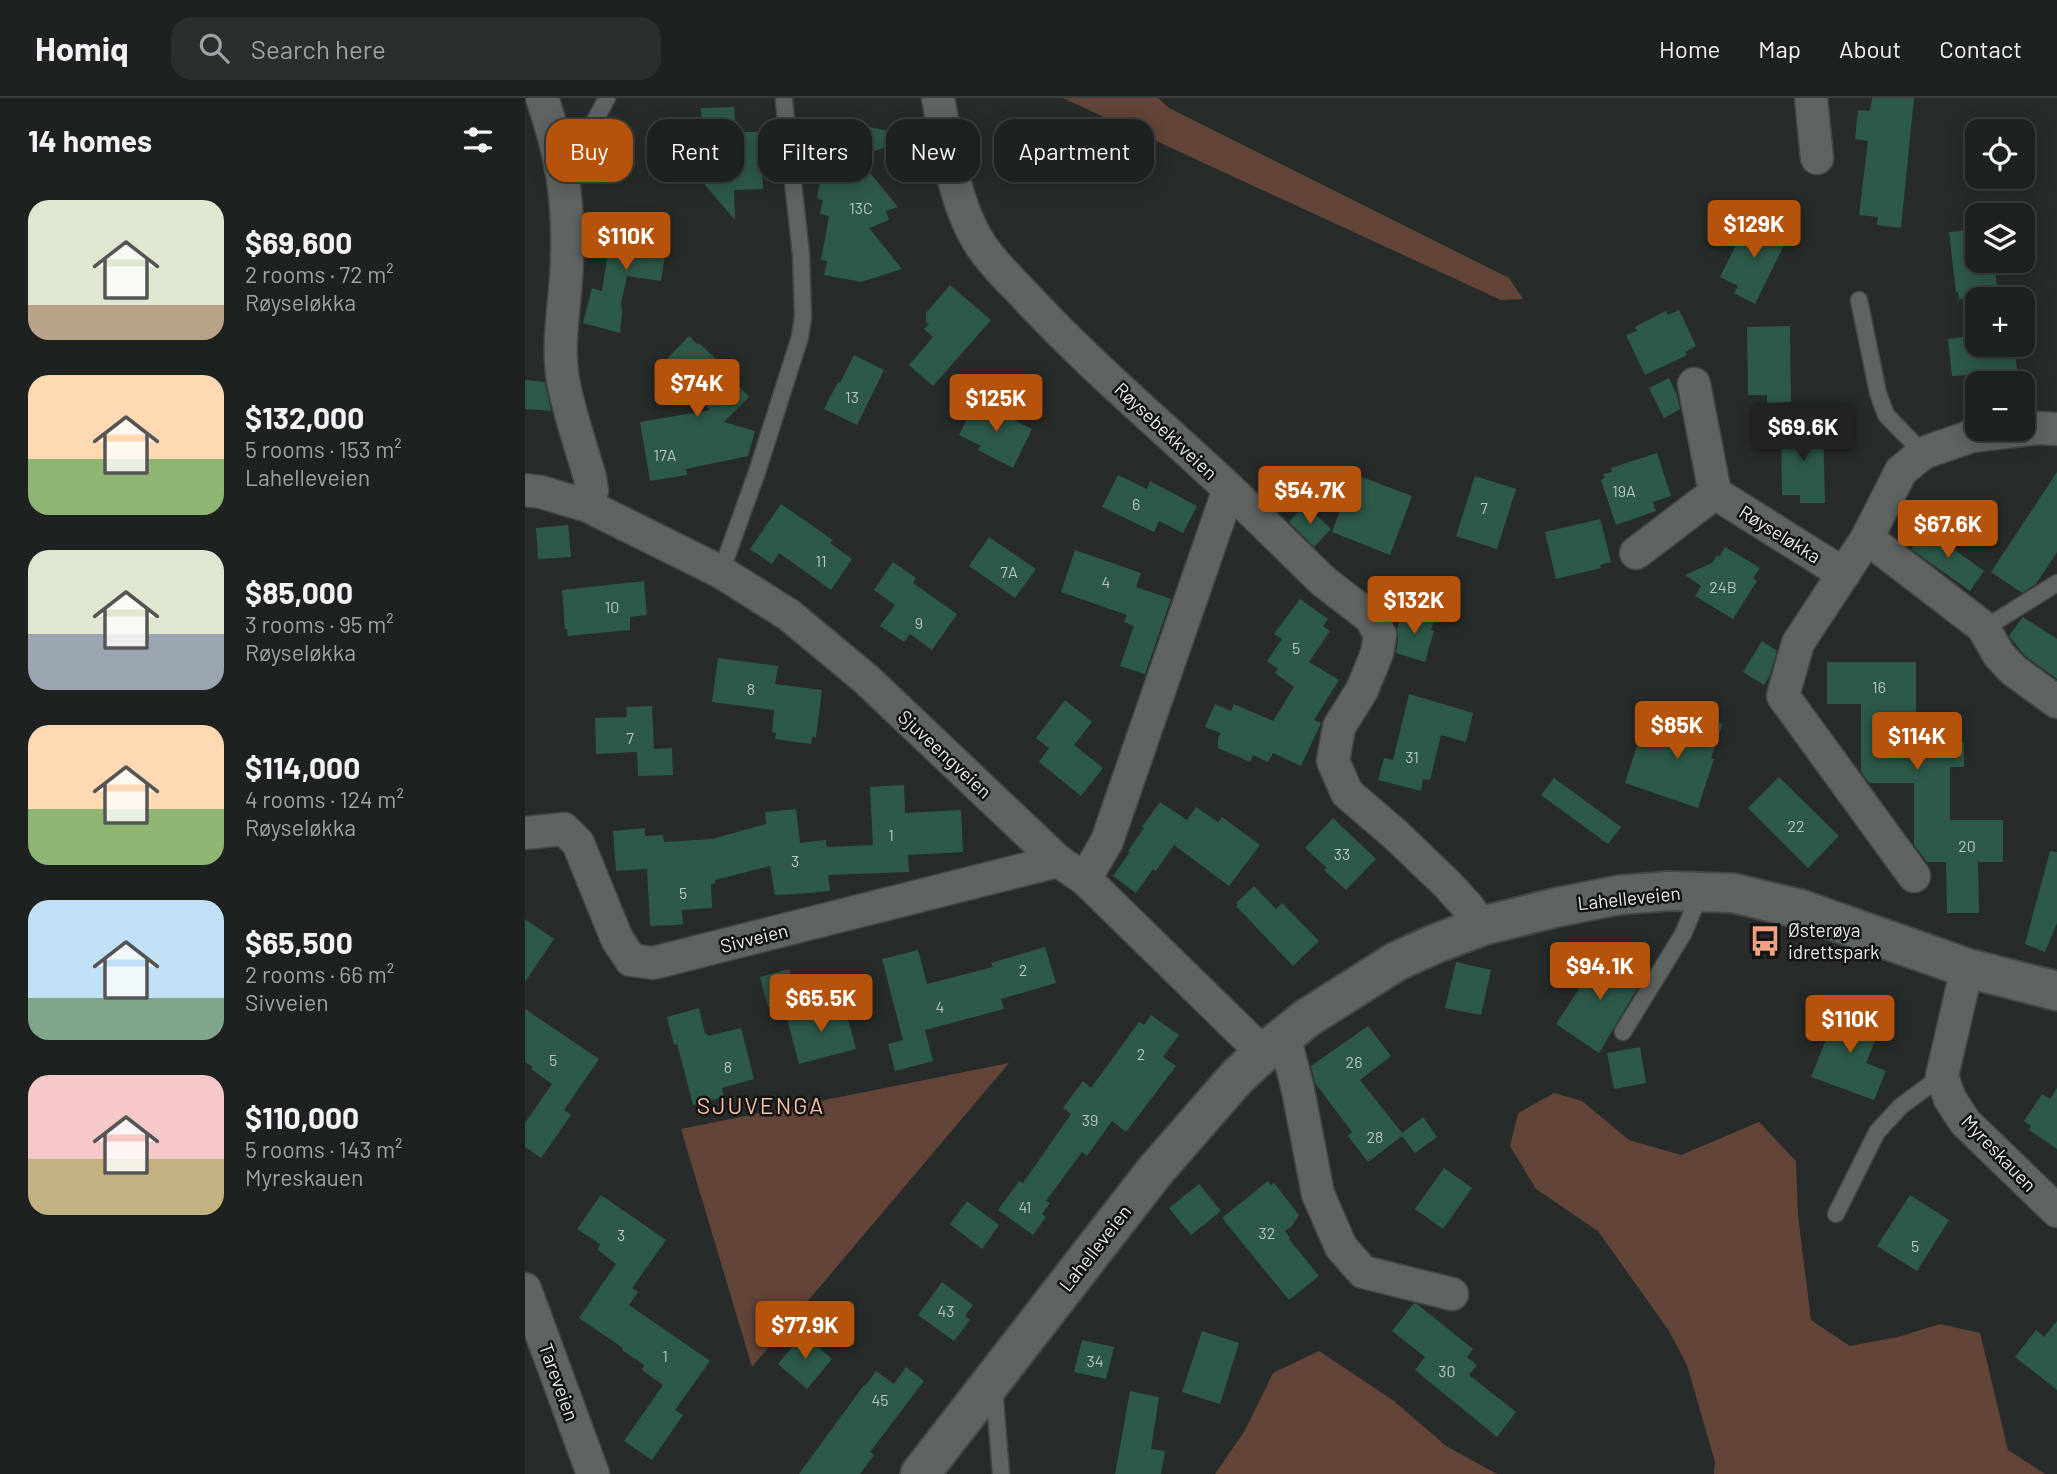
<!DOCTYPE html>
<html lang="en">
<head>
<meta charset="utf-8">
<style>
	body { margin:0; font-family:Barlow,sans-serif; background:#2a2e2d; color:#f1f3f6; height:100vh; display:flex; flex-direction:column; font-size:26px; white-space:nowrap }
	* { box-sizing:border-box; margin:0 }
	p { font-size:23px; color:#a0a3a5 }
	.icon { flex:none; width:38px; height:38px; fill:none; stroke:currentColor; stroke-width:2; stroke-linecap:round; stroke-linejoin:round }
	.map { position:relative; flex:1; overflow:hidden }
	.panel { display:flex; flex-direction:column; background:#1d2120; width:525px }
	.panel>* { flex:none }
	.guide { position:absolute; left:21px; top:21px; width:665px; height:63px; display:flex; gap:14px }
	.buttons { position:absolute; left:1440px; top:21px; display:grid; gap:14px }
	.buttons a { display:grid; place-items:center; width:70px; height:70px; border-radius:14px; background:#1d2120; box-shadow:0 4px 18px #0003,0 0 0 2px #3b3e3e; font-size:35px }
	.price { position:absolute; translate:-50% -60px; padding:0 16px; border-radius:7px; background:#b45309; color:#fff; font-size:23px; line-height:46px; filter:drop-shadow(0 2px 4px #0008) }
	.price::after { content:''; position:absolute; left:50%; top:42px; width:21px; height:16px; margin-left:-10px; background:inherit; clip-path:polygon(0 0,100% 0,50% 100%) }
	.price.selected { background:#222; color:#fff }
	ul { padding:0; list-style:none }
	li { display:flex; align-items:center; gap:21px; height:175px; padding:0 28px }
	li span { display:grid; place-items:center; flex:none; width:196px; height:140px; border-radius:21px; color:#555 }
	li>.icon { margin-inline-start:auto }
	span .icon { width:84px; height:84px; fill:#fffc; stroke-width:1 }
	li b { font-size:30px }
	h2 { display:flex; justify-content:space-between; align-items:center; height:84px; padding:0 28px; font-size:30px }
	.chip { padding:0 24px; border-radius:21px; background:#1d2120; box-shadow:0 4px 18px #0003,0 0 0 2px #3b3e3e; font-size:24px; line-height:63px }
	.chip.selected { background:#b45309; color:#fff }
	header { display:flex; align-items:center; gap:42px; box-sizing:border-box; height:98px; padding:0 35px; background:#1d2120; border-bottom:2px solid #3b3e3e }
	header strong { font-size:33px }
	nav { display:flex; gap:38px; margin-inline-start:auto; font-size:24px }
	.search { width:490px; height:63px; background:#2a2e2d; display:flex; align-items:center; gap:18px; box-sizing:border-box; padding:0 24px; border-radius:21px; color:#a0a3a5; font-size:26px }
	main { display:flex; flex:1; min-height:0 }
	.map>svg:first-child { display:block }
	.green { fill:#624438 }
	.building { fill:#2d5949 }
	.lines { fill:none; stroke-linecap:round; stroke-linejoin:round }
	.service-casing { stroke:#434845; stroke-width:19 }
	.minor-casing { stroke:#434845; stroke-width:35 }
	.tertiary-casing { stroke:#434845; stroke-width:42 }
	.service { stroke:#5e6462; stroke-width:16 }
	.minor { stroke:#5e6462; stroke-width:32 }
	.tertiary { stroke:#5e6462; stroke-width:38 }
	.labels { text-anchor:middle; stroke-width:5; stroke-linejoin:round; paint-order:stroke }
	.number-label { font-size:16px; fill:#b7c4c0 }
	.street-label { font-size:19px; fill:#e5e8e7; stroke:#121413 }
	.poi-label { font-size:19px; fill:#e5e8e7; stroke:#121413; text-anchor:start }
	.quarter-label { font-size:23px; letter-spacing:2px; fill:#fcbea5; stroke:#121413 }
</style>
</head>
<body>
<header>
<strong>Homiq</strong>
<div class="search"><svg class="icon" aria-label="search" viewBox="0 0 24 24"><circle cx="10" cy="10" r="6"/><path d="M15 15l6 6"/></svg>Search here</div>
<nav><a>Home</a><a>Map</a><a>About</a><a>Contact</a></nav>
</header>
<main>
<section class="panel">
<h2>14 homes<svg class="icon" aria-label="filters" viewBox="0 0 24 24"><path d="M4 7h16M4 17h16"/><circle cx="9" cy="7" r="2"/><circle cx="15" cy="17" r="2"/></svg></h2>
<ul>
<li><span style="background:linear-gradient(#dfe7d0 75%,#b9a48a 0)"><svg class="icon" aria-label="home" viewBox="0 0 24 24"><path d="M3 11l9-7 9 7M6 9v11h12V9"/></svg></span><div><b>$69,600</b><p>2 rooms · 72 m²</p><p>Røyseløkka</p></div></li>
<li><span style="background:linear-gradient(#ffd9b3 60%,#8fb573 0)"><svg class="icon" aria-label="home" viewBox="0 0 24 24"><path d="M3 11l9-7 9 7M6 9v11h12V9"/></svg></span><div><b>$132,000</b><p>5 rooms · 153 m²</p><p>Lahelleveien</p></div></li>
<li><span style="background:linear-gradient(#dfe7d0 60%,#9aa5b1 0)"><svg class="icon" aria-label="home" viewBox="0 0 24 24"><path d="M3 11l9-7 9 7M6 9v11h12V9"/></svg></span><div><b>$85,000</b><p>3 rooms · 95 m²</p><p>Røyseløkka</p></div></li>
<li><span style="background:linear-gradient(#ffd9b3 60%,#8fb573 0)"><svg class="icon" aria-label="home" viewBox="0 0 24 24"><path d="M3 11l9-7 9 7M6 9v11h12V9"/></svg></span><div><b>$114,000</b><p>4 rooms · 124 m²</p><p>Røyseløkka</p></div></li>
<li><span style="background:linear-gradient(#bfe0f5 70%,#7fa58c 0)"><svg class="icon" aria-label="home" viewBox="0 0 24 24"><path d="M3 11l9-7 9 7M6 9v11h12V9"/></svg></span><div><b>$65,500</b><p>2 rooms · 66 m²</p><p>Sivveien</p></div></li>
<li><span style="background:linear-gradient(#f6c9c9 60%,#c2b280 0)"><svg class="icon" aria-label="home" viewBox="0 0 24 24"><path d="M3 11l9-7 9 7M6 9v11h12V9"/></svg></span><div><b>$110,000</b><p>5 rooms · 143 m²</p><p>Myreskauen</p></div></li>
</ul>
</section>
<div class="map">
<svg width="1532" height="1376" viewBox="0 0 1532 1376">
	<rect width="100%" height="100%" fill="#272c2a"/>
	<g class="green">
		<path d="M538,0h95l11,10 340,170 14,21 -22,1z"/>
		<path d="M484,965l-257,304 -71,-238z"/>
		<path d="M1029,995l28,8 47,39 52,15 78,-33 37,39 2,55 13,104 39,26 48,-9 42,-13 40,9 28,117 37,24h-331l1,-12 -28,-97 -18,-34 -71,-100 -62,-42 -26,-43 8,-33z"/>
		<path d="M794,1253l75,50 52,45 51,28h-282l29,-42 29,-59z"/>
	</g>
	<g class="building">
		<path d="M1347,0h42l-13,130 -24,-3 1,-8 -19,-2 9,-74 -13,-2 3,-29 12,1z"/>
		<path d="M209,9l2,25h24l3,57 -29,1 1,30 -30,-35 -4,-77z"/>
		<path d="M302,20l90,19 -60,20 41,50 -12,4 3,9 -20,8 33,41 -41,13 -37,-7 3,-14 -6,-1 8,-44 -9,-2 3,-14 -6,-2 9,-47 -6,-1z"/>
		<path d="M1222,125l17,8 3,-7 22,11 -34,69 -21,-11 4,-7 -18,-9z"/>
		<path d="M87,127l30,5v-5l25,3 -4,27h2l-4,26 -34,-5 -6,27 1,10 -2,20 -37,-10 9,-35 10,3z"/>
		<path d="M1452,131v32h17l4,34 -39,4 -1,-7h-2l-7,-60z"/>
		<path d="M425,187l41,35 -58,66 -24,-21 24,-28 -9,-8 5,-5 -3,-2v-9z"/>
		<path d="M1154,212l17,36 -11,6 2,3 -42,20 -19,-40 11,-4 -2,-4 15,-8 16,-8 2,4z"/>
		<path d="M1265,228l1,76 -24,1v-8h-19l-1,-68z"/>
		<path d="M1452,237v10h37l3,24 -16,1 1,6 -6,1 1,6h-23v-2h-6l-1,-6 -15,1 -4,-37z"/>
		<path d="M164,238l8,8 2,-1 42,40 -3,2 11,12 -25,25 31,9 -7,25 -62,13 1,6 -37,6 -10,-59 70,-12 -39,-38 2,-3 -8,-8z"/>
		<path d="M329,257l30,15 -27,55 -33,-16 14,-27 2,1z"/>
		<path d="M1144,280l8,17 3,14 -16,9 -15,-30z"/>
		<path d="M0,282l20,2 6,29 -26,-2z"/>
		<path d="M451,303l56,28 -19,39 -35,-18 3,-4 -22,-11z"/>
		<path d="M1298,328l2,77h-25v-8h-18l-1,-68z"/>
		<path d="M1132,355l14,43 -18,6 3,9 -40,14 -15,-45 4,-2 -2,-4 9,-2 -1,-4z"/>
		<path d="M1532,374v80l-21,32 -14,9 -31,-21z"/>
		<path d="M829,376l58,22 -22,59 -58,-23z"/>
		<path d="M593,377l29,14 3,-8 47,25 -14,27 -24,-12 -5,11 -52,-25z"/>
		<path d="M950,378l41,13 -19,60 -41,-13z"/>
		<path d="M256,406l52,36 -3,3 22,16 -21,31 -52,-37 -7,11 -22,-15z"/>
		<path d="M780,407l26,24 -17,18 -25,-25z"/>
		<path d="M1075,421l11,43 -11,3 1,3 -45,11 -11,-47z"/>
		<path d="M43,427l3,32 -33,2 -2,-31z"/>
		<path d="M1401,431l58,42 -14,20 -59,-42z"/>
		<path d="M464,439l47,32 -21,29 -46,-32z"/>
		<path d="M1200,449l35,21 -7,10 4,3 -24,38 -38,-23 6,-10 -16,-11 27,-12 5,-8 2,2z"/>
		<path d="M550,452l66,23 -5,14 35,12 -26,75 -25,-8 14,-40 -10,-4 3,-7 -66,-23z"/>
		<path d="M368,464l23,16 -3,5 44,31 -25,36 -22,-16 -6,8 -24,-16 15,-21 -21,-15z"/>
		<path d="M119,483l3,34 -17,2v13l-62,6 -1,-7h-2l-3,-39z"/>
		<path d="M775,501l28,20 -5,7 7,5 -21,31 30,18 -25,40 7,3 -20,43 -28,-13 -5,9 -15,-7 -3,7 -32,-14v-10l3,-5 -16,-6 10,-23 16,7 3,-7 39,17 21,-34 -19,-14 3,-4 -11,-8 15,-22 -8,-5z"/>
		<path d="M877,513l32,10 -3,9 3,1 -9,31 -29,-9 2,-15 -1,-9z"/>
		<path d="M1498,519l34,22v40l-32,-23 -16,-20z"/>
		<path d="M1237,543l15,10 -8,26 -5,8 -21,-13z"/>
		<path d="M193,560l60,8 -3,18 47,6 -6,47h-4l-1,7 -36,-5 1,-6 -4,-1 2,-22 -62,-8z"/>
		<path d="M1302,564h89v79l48,1v25h-14v53h53v42h-25l1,51h-32l-1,-51h-19l-13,-17v-62h-45l-8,-11v-68h-34z"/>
		<path d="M884,596l64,19 -7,29 -25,-7 -11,45 -7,-1 -2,12 -43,-11 6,-22 9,2z"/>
		<path d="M540,602l27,22 -18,23 29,23 -22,28 -42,-34 10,-14 -13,-10z"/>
		<path d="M127,608l2,43 18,-1 1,27 -35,1 -1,-24 -41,2 -1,-36 32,-1 -1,-10z"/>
		<path d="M1159,613l39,13 -12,34 3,1 -16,49 -73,-25 15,-46 7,2 3,-8 25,8z"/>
		<path d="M1254,679l60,59 -31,32 -60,-60z"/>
		<path d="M1029,680l67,49 -13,17 -67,-49z"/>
		<path d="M379,687l1,28 56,-3 2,42 -55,3 1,17 -81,3 2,16 -34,3 -21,1 -5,-29 -55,14v3l-4,1 1,24 -30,2 1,14 -6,1 -27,1 -3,-57 -31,2 -3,-40 32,-3v8l18,-1 1,7 48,-3 54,-15 -1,-12 31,-3 4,34 26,-3 1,7 46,-2 -3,-58z"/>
		<path d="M635,704l27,18 9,-13 22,15 4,-5 38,28 -31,41 -55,-41 -18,26 -3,-2 -17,24 -23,-17 17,-24 -2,-1 16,-23 -2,-1z"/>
		<path d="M808,720l43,41 -30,31 -22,-20 3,-2 -22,-20z"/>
		<path d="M1525,753l7,1v71l-12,29 -20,-8z"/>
		<path d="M729,788l22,23 6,-6 37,38 -26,25 -57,-60 2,-2 -2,-1z"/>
		<path d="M0,821l29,20 -29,43z"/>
		<path d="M520,849l11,36 -55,16 3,10 -79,21 8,31 -38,10 -7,-27 15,-4 -21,-81 36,-9 9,34 66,-17 -2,-4z"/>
		<path d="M1083,855l36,24 -45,76 -43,-29 25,-38 -5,-2 13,-20 8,5z"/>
		<path d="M931,864l35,8 -10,45 -36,-7z"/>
		<path d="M264,871l8,31 -29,7 -8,-30z"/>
		<path d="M319,906l12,45 -57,15 -12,-45z"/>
		<path d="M1314,909l43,17 -16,39 20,8 -12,29 -63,-23z"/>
		<path d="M174,910l6,26h2l1,2 33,-8 13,51 -32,9 2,9 -31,8 -16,-61 -3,1 -7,-28z"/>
		<path d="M0,911l74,50 -35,51 7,5 -30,43 -16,-11v-24l27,-39 -21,-15 2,-2 -8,-5z"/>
		<path d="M626,917l28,20 -16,22 13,9 -50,66 -14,-11 -25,35 -5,-4 -36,49 4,2 -8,11 4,3 -13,18 -35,-25 21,-29 4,2 48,-69 -8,-6 20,-27 8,7 48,-66 5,3z"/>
		<path d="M843,928l23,30 -31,24 42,53 21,-16 14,20 -22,16 -13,-17 -34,26 -20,-26 4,-4 -37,-49 -4,-17z"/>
		<path d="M1115,949l6,36 -32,6 -7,-36z"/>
		<path d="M1532,990v61l-28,-19 2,-4 -7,-5 18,-27 8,5z"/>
		<path d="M919,1070l28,20 -29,41 -28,-20z"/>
		<path d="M743,1083l3,4 3,-2 25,32 -7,11 -7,5 5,7 -1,1 30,37 -30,24 -67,-82z"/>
		<path d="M674,1086l22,27 -30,24 -22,-27z"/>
		<path d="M76,1097l65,45 -34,48 6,4 -9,13 81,56 -35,49 8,5 -31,45 -28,-19 39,-56 -21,-15 2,-5 -22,-15 1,-2 -44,-30 37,-54 -18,-14 2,-6 -23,-15z"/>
		<path d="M1385,1097l39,25 -32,51 -40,-25z"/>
		<path d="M442,1103l32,24 -17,24 -32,-25z"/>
		<path d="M417,1184l31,23 -8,11 5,4 -16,21 -36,-26z"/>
		<path d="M889,1205l3,1 56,45 -6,8 10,8 -8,10 47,37 -19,25 -82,-67 10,-13 -33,-26z"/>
		<path d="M1532,1223v69l-42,-33 21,-27 8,7z"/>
		<path d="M677,1233l37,12 -19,61 -38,-12z"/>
		<path d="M278,1236l29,25 -25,30 -29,-25z"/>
		<path d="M557,1242l32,7 -8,32 -32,-7z"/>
		<path d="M381,1269l18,14 -54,71 4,3 -14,19h-61l65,-89 1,1 11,-15 18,13z"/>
		<path d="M605,1293l29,6 -8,52 14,2 -4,23h-46z"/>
	</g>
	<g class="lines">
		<defs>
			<g id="service">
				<path d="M40,78l42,-78"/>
				<path d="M1334,202l19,93 8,22 37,38"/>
				<path d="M196,474l36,-100 43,-135 3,-20 -2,-63 -17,-153"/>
				<path d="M1458,529l10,-4 64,-40"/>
				<path d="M1098,934l60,-98 17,-40"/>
				<path d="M1311,1116l41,-82 24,-26 41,-30"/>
				<path d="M469,1289l7,87"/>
			</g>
			<g id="minor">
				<path d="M17,0c19,55 27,100 25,158 0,41 -11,83 -4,124 6,33 18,66 27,98l2,13 -4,15"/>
				<path d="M413,0c9,47 15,101 40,143 14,23 36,42 53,61 62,66 132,125 198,187l-122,352 -22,38"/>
				<path d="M1286,0l6,60"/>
				<path d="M1169,286l21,109 129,81"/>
				<path d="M704,391l94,92 48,37 9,17 -3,18 -15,37 -23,37 -6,34 14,32 49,42 52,50 20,22 14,19"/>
				<path d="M0,392l16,2 47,14 133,66 68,43 77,64 192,182 27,18 178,174"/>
				<path d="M1342,440l116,89 16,28 14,15 44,32"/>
				<path d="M1111,455l79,-60"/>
				<path d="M0,735l39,-4 14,14 39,96 14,21 22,3 405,-102"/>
				<path d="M1389,778l-131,-180 15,-53 69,-105 34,-67 22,-18 49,-17 67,-8 18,1"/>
				<path d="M1442,870l-25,108 8,23 15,23 92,89"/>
				<path d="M759,937l14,55 20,104 23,53 22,25 89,22"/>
				<path d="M0,1191l68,185"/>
			</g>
			<path id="tertiary" d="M395,1376l235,-303 82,-94 26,-24 44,-35 90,-57 40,-18 45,-17 76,-19 61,-12 50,-4 64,2 67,16 167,59 90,23"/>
		</defs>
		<use href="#service" class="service-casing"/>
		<use href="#minor" class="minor-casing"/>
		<use href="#tertiary" class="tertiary-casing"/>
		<use href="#service" class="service"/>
		<use href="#minor" class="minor"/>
		<use href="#tertiary" class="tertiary"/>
	</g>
	<defs>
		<symbol id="bus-bare" viewBox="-9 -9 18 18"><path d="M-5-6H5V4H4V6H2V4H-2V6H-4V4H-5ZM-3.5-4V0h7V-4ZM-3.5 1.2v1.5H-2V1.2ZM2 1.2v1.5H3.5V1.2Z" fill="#f2a07f" stroke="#121413" stroke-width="2.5" paint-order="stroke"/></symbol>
	</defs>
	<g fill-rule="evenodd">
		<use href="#bus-bare" x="1218" y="821" width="44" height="44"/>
	</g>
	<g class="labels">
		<g class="number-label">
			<text x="336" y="116">13C</text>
			<text x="327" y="305">13</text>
			<text x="140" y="363">17A</text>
			<text x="1099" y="399">19A</text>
			<text x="611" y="412">6</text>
			<text x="959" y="416">7</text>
			<text x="296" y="469">11</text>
			<text x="484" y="480">7A</text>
			<text x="581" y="490">4</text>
			<text x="1198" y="495">24B</text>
			<text x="87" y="515">10</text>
			<text x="394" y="531">9</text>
			<text x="771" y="556">5</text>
			<text x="1354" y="595">16</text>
			<text x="226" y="597">8</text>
			<text x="105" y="646">7</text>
			<text x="887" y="665">31</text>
			<text x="1271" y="734">22</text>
			<text x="366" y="743">1</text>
			<text x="1442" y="754">20</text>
			<text x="817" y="762">33</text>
			<text x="270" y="769">3</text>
			<text x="158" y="801">5</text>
			<text x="498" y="878">2</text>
			<text x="415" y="915">4</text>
			<text x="616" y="962">2</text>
			<text x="28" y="968">5</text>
			<text x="829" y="970">26</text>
			<text x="203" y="975">8</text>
			<text x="565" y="1028">39</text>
			<text x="850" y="1045">28</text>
			<text x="500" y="1115">41</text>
			<text x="742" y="1141">32</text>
			<text x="96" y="1143">3</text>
			<text x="1390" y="1154">5</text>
			<text x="421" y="1219">43</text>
			<text x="140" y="1264">1</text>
			<text x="570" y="1269">34</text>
			<text x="922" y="1279">30</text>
			<text x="355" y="1308">45</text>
		</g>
		<g class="street-label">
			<text transform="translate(641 333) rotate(43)" y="7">Røysebekkveien</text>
			<text transform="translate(1255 436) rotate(32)" y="7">Røyseløkka</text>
			<text transform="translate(420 656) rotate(43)" y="7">Sjuveengveien</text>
			<text transform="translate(1104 800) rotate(-6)" y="7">Lahelleveien</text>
			<text transform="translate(229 840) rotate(-14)" y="7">Sivveien</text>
			<text transform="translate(1474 1055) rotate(46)" y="7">Myreskauen</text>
			<text transform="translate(570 1150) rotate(-52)" y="7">Lahelleveien</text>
			<text transform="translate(34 1284) rotate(70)" y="7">Tareveien</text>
		</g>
		<g class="poi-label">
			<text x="1263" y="839">Østerøya<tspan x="1263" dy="22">idrettspark</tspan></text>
		</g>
		<g class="quarter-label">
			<text x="236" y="1016">SJUVENGA</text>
		</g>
	</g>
</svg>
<div class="buttons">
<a><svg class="icon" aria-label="locate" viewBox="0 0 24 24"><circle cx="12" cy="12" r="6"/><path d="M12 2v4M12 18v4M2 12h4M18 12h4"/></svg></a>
<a><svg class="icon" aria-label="layers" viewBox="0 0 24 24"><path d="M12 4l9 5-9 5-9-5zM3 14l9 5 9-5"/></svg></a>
<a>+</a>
<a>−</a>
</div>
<b class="price" style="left:1229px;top:162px">$129K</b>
<b class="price" style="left:101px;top:174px">$110K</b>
<b class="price" style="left:172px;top:321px">$74K</b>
<b class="price" style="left:471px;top:336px">$125K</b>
<b class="price selected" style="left:1278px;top:365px">$69.6K</b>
<b class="price" style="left:785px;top:428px">$54.7K</b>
<b class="price" style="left:1423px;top:462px">$67.6K</b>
<b class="price" style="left:889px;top:538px">$132K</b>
<b class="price" style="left:1152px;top:663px">$85K</b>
<b class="price" style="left:1392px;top:674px">$114K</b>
<b class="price" style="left:1075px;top:904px">$94.1K</b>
<b class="price" style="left:296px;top:936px">$65.5K</b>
<b class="price" style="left:1325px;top:957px">$110K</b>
<b class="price" style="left:280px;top:1263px">$77.9K</b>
<div class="guide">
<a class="chip selected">Buy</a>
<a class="chip">Rent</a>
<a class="chip">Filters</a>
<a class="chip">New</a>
<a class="chip">Apartment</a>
</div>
</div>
</main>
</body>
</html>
